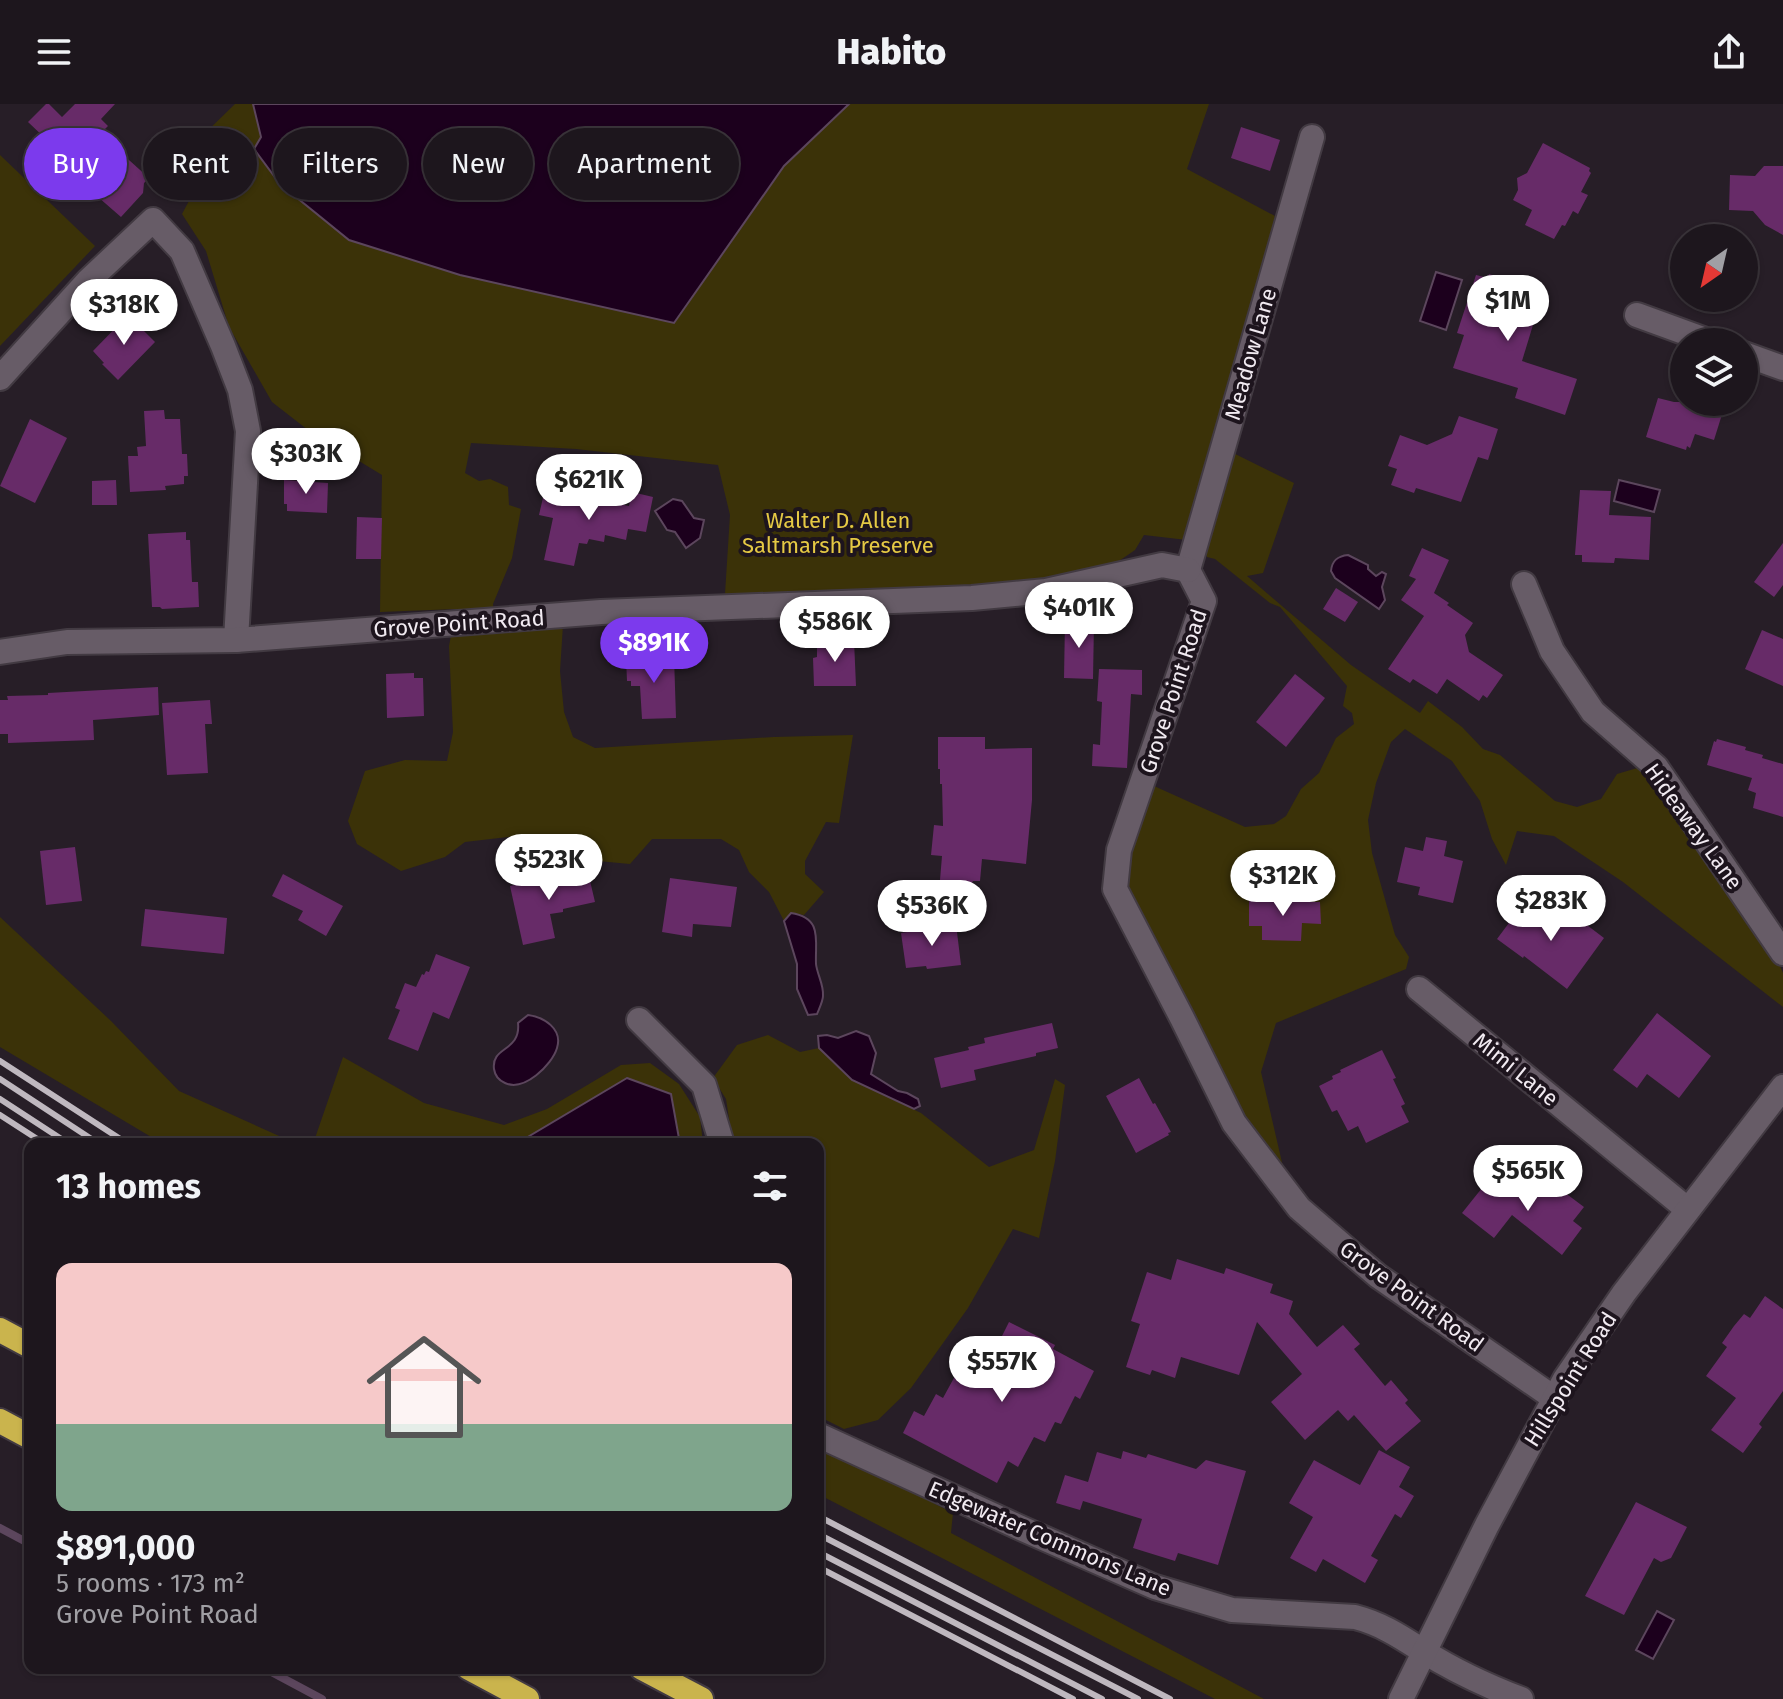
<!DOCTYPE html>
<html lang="en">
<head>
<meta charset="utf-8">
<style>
	body { margin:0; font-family:"Fira Sans",sans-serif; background:#2a232a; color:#f1f3f6; height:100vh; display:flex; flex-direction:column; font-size:30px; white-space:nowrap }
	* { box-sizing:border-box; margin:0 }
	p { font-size:26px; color:#a09fa4 }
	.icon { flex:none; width:44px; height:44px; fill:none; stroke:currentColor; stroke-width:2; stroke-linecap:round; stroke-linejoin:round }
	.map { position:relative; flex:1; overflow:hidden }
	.drawer { position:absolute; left:24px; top:1034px; width:800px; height:536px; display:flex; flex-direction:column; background:#1d161d; border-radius:16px; box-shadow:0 2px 6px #0004,0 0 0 2px #3b353b }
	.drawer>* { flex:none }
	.top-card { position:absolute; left:24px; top:24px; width:800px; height:72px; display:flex; gap:16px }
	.needle { width:52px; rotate:214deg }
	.controls { position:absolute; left:1670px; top:120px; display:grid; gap:16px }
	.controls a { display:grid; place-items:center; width:88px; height:88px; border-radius:50%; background:#1d161d; box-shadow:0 2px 6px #0004,0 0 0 2px #3b353b; font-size:40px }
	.price { position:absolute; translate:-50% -68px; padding:0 18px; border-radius:28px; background:#fff; color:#222; font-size:26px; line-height:52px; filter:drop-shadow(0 2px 4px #0008) }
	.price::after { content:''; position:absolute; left:50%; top:48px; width:24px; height:18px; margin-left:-12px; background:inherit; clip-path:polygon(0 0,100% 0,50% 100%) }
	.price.selected { background:#7c3aed; color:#fff }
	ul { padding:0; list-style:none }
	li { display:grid; align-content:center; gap:16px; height:424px; padding:0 32px }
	li span { display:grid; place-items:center; height:248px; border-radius:16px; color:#555 }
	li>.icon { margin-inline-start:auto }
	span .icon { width:144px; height:144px; fill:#fffc; stroke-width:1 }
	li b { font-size:34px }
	h2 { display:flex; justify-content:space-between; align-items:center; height:96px; padding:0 32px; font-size:34px }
	.tag { padding:0 28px; border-radius:36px; background:#1d161d; box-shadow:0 2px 6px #0004,0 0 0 2px #3b353b; font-size:28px; line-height:72px }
	.tag.selected { background:#7c3aed; color:#fff }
	header { display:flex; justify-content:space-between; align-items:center; height:104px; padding:0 32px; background:#1d161d; font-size:36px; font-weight:800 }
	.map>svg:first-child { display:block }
	.green { fill:#3b3208 }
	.water { fill:#1c001d; stroke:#5c465d; stroke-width:2 }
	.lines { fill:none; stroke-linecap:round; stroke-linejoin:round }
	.stream { stroke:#5c465d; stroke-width:8 }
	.building { fill:#672b68 }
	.minor-casing { stroke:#423a42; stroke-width:28 }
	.highway-casing { stroke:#423a42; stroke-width:28 }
	.minor { stroke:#675c67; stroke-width:24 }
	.highway { stroke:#cab44d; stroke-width:24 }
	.rail { stroke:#bfb8bf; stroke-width:6 }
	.labels { text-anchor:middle; stroke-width:8; stroke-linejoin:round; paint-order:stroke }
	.street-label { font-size:22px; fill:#f1eaf1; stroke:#1d141d }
	.park-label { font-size:22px; fill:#e5c944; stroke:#1d141d }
</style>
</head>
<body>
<header><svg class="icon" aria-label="menu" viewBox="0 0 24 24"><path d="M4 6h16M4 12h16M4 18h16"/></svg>Habito<svg class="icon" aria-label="share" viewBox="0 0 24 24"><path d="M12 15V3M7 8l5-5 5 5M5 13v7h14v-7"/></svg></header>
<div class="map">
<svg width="1783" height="1595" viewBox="0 0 1783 1595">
	<rect width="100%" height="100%" fill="#271e27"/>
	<g class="green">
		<path d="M235,0h18l8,33 -7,12 26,35 394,139 110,-157 65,-62h360l-22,65 88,47 -28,107 -34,120 81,40 -31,90 -16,3 104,89 69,48 8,-12 34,26 21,22 17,6 55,46 22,6 24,-8 16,-25 27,-8 128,181 11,26v34l-160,-125 -69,-46 -37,-5 -11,34 -14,-26 -12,-38 -28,-40 -47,-32 -14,13 -15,41 -8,37 4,33 23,82 14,22 -3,12 -130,54 -15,49 23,99 -47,-65 -66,-130 -45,-96v-23l28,-71 91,41 29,-3 12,-8 15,-27 18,-16 17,-35 18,-14 -2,-11 -9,-7 4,-20 -67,-79 -10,-4 -55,-44 -8,-2 -4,-11 -16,-6 -43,-5 -9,15 -35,24 -56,9 -271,12 -48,-1 5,-79 -12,-50 -142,-16 -105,-6 -6,30 14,8 11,-2 18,8 1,18 12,4 -9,49 -19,46 2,24 68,-3 -3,46 4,41 9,25 22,11 179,-11 79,-2 -14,88 -13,-1 -21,39v13l19,18 -20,23 -13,-2 -7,8 -15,-29 -20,-20 -10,-22 -18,-11h-69l-22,25 -75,-7 -22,-23 -68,8 -20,15 -44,14 -44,-27 -9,-23 17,-50 40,-11 42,1 6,-29 -4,-86 7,-37 -76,3 2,-137 -74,-45 -36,-28 -43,-75 -23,-76 -24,-37 25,-47 -10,-26z"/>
		<path d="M0,51l95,91 -95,100z"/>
		<path d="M0,813l111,104 68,70 118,53h-134l-163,-97z"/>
		<path d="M768,931l32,17 19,-4 33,32 69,33 68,54 45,-17 21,-71 10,6 -10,76 -16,77 -26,-9 -45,79 -57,80 -33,32 -34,9 -26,-13v-272h-85l-7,-45 -13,-21 24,-33z"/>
		<path d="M343,953l81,46 80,22 43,-16 74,-44 29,-2 29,21 21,33 3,27h-390z"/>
		<path d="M818,1341l135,68 -2,20 313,166h-49l-397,-205z"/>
	</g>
	<g class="water">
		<path d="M253,0h596l-65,62 -110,157 -214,-48 -111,-35 -69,-56 -26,-35 7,-12z"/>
		<path d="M1436,168l26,8 -16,50 -26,-9z"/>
		<path d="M1619,376l41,10 -6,22 -40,-11z"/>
		<path d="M673,395l9,2 12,17 10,2 -4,18 -14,10 -11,-16 -8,-2 -12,-19z"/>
		<path d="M1348,451l20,10v4l8,7 6,-4 4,2 -4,13 3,13 -6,9 -44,-31 -4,-7c1,-11 7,-15 17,-16z"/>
		<path d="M791,809c32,5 24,27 25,51 1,10 8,21 7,32 0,5 -4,13 -6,18l-9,1 -11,-26v-25l-13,-43z"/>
		<path d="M528,911c16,2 35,14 29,33 -5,17 -33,44 -52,35 -7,-3 -10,-7 -11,-14 -3,-23 27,-17 24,-46z"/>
		<path d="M856,927l13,5 7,17 -5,21 27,17 9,2 11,6 2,7 -6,3 -62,-29 -33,-32 -1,-12 9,-1 11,3z"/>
		<path d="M627,974l44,16 9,50h-164z"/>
		<path d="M1657,1507l17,9 -21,39 -17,-9z"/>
	</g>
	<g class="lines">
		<g class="stream">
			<path d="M0,1424l30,16"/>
			<path d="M264,1564l58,31"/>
		</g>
	</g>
	<g class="building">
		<path d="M46,0h3l13,13 13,-13h40l-14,15 7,7 -8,8 49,44 -5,5 -1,10 -22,24 -23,-20 4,-5 -74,-70z"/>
		<path d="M1241,23l39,13 -10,31 -39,-13z"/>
		<path d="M1543,39l47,25 -1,3 2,2 -10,19 7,3 -10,19 -5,-3 -8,15 -3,-1 -8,14 -29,-14 7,-15 -19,-10 5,-10 -1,-12 10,-5z"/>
		<path d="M1764,62h19v69l-18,-10 -12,-14 -24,-1 1,-35 25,1z"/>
		<path d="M1489,170l54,18 -21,69 55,18 -12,36 -50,-17 3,-10 -65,-20 11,-33 -7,-2 19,-58 12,3z"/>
		<path d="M128,211l27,27 -37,38 -16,-16 2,-1 -11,-12z"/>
		<path d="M1658,294l16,4h29l21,6 -10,32 -19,-6 -5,14 -3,-2 -1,4 -40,-13z"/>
		<path d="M164,306l1,9h15l2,35h5l1,22h-4v8l-19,2 1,4 -36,2 -2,-36h10l-1,-9 9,-1 -2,-35z"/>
		<path d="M1459,312l39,13 -10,31 -10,-3 -17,45 -45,-14 -2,5 -23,-8 6,-16 -9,-3 12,-31 27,10 25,-11z"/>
		<path d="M30,315l37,19 -32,65 -35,-17z"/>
		<path d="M116,376l1,25h-25v-24z"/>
		<path d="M284,376l44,3 -1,30 -40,-2v-7h-3z"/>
		<path d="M545,385l84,17 3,-14 21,5 -7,35 -18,-3 -2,11 -21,-5 -1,7 -15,-3 -2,5 -8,-1 -5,23 -30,-6 9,-42 -14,-3z"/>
		<path d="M1580,386l31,1 -2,24 42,2 -2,43 -34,-2 -1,5 -32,-1v-7h-7z"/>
		<path d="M357,413l25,1 -1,41h-25z"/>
		<path d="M186,428v8h4l2,42h6l1,25 -37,2 -2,-2h-8l-4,-73z"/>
		<path d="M1783,439v42l-9,12 -20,-15z"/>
		<path d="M1422,444l27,12 -15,33 15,10 -2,2 26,18 -8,12 4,17 34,23 -16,23 -4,-3 -4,6 -32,-22 -10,15 -24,-15 -3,4 -22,-14 36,-53 -23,-16 15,-21 -7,-3z"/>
		<path d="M1336,484l22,14 -13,20 -22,-13z"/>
		<path d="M1065,517l29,1 -1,57 -29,-1z"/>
		<path d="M1762,526l21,9v47l-38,-17z"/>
		<path d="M854,536l2,46h-42l-1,-28 4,-1v-15z"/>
		<path d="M674,552l2,62 -34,1 -2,-33h-9v-5h-4l-1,-23z"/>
		<path d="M1099,565l43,1v25l-11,-1 -4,74 -35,-2 1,-22 7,1 2,-43 -5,-1z"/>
		<path d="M414,569v5h9l1,38 -37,2 -1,-44z"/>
		<path d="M1295,570l30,24 -39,49 -30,-25z"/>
		<path d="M158,583l1,28 -66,5 1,20 -86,3v-9h-8v-34h8l-1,-4 41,-1v-2z"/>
		<path d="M210,596l2,24h-7l3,49 -41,2 -5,-72z"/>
		<path d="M938,633h47v12l47,-1v52l-6,64 -44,-5 -2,22h-7l-1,2 -32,-3 2,-24 -11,-1 3,-30 9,1 -1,-42h-2v-15h-2z"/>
		<path d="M1717,635l29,8 -1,3 18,5 -1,3 21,6v53l-30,-9 3,-15 -8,-3 4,-12 -45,-13 7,-24 2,1z"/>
		<path d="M1426,733l21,4 -3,15 19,5 -10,42 -35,-8 2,-8 -23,-5 8,-35 18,4z"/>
		<path d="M75,743l7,54 -36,4 -6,-54z"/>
		<path d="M587,764l8,34 -32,7v3l-13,2 5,24 -32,7 -13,-59z"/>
		<path d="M283,770l60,32 -17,30 -28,-16 5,-9 -31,-15z"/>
		<path d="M670,774l67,9 -6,40 -38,-3 -1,13 -30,-5z"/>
		<path d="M1526,796l35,27 10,-14 33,25 -37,51 -43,-33 -1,2 -26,-19z"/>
		<path d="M1249,797l71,1 1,22 -19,-1 -1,18 -39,-1v-14h-13z"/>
		<path d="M145,805l82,9 -3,36 -83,-8z"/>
		<path d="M956,820l5,41 -34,4 -1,-3 -20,2 -5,-35z"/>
		<path d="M436,850l34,13 -21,52 -16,-7 -15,39 -30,-12 12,-29 -5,-2 10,-25 11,4 6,-13 2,1 2,-4 3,1z"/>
		<path d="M1657,909l54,43 -32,42 -32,-24 -10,14 -24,-18z"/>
		<path d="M1052,919l6,25 -22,5v3l-62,14 2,10 -35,8 -7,-30 35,-8 -1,-3 17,-4 -1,-5z"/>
		<path d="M1382,946l14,28 -3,1 12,25 -4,2 8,16 -43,21 -8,-17 -10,5 -11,-21 -5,2 -13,-26 14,-7 -1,-3 9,-4 -1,-2z"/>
		<path d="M1139,974l14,26 2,-1 16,29 -3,1 1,2 -33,18 -30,-57z"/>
		<path d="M1538,1076l22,17 4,-5 20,15 -11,14 9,7 -20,27 -50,-40 -18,23 -32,-25 20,-25 9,7 11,-13 16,12 3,-4 6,4z"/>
		<path d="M1177,1155l47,15 2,-6 47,16 -3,9 23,8 -4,13 28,33 26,-22 17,19 -6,5 31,37 6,-6 17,20 -3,3 16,18 -35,30 -32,-36 -6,6 -10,-11 -33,30 -34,-38 31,-28 -45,-52 -18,53 -58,-18 -6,21 -23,-8 -2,5 -24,-8 14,-43 -9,-3 16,-49 24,8z"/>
		<path d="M1765,1192l18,13v82l-24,33 3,3 -19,26 -32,-23 25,-32 -30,-22 21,-29 -5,-4 12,-17 10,-12 6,4z"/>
		<path d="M1009,1218l46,23 -2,4 41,22 -14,28 -5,-3 -14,28 -6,-2 -10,20 -11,-5 -16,30 -10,-6 -11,22 -94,-50 11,-22 10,5 12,-22 7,4 12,-22 9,5 11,-22 5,2 11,-21 7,4z"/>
		<path d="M1379,1346l31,17 -11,20 15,9 -13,22 -6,-4 -24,42 7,4 -13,23 -42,-24 -7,13 -26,-14 23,-41 -24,-14 25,-43 46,25z"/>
		<path d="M1123,1347l23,7 2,-4 48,15 10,-9 40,11 -28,94 -40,-12 -3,8 -42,-13 9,-29 -59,-18 -3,9 -24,-7 9,-28 23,7 9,-30 24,7z"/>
		<path d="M1636,1398l51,25 -16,31 -10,4 -7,-4 -30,57 -39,-19z"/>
	</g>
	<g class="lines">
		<defs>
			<g id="minor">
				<path d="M1637,211l74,27"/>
				<path d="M1744,250l39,14"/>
				<path d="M0,274l88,-97 65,-61 29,31 41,95 17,44 8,41 -12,209"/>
				<path d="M1188,466l16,31 -85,249 -4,39 67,129 52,105 65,85 79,68 176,122"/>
				<path d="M1188,466l124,-433"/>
				<path d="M1524,480l28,67 41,61 63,55 127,186"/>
				<path d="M0,548l67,-10 169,-2 365,-28 371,-14 74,-7 116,-26 26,5"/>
				<path d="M1419,885l268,220"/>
				<path d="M639,916l65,65 18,59"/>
				<path d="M818,1331l205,94 132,58 77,23 123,7c27,7 46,20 68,34 30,19 64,35 98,48"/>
				<path d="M1401,1595l86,-174 78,-146 59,-86 159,-206"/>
			</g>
			<g id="highway">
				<path d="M0,1226l30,16"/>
				<path d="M0,1317l30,16"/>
				<path d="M469,1564l58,31"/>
				<path d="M642,1564l59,31"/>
			</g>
		</defs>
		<use href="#minor" class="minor-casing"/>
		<use href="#highway" class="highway-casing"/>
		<use href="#minor" class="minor"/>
		<use href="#highway" class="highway"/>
		<g class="rail">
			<path d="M0,957l128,83"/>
			<path d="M0,975l99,65"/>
			<path d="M0,995l69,45"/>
			<path d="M0,1011l45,29"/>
			<path d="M818,1412l352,183"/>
			<path d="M818,1430l320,165"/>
			<path d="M818,1448l284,147"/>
			<path d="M818,1463l255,132"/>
		</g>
	</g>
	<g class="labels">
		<g class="street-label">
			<text transform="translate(1250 250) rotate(-74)" y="8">Meadow Lane</text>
			<text transform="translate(459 519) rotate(-4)" y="8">Grove Point Road</text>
			<text transform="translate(1173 587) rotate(-72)" y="8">Grove Point Road</text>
			<text transform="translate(1694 722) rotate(54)" y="8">Hideaway Lane</text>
			<text transform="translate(1516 965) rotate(39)" y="8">Mimi Lane</text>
			<text transform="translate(1412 1192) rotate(36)" y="8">Grove Point Road</text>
			<text transform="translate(1570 1275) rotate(-58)" y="8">Hillspoint Road</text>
			<text transform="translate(1050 1434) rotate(23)" y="8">Edgewater Commons Lane</text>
		</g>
		<g class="park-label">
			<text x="838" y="424">Walter D. Allen<tspan x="838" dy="25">Saltmarsh Preserve</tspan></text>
		</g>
	</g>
</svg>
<div class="controls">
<a><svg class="needle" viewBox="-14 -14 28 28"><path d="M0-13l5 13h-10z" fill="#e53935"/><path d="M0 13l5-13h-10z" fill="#a09fa4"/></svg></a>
<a><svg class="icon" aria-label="layers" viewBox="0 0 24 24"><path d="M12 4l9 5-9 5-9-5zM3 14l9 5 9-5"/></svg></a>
</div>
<b class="price" style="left:1508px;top:239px">$1M</b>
<b class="price" style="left:124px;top:243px">$318K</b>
<b class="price" style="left:306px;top:392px">$303K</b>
<b class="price" style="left:589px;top:418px">$621K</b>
<b class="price" style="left:1079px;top:546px">$401K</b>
<b class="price" style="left:835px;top:560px">$586K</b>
<b class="price selected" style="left:654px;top:581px">$891K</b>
<b class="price" style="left:549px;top:798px">$523K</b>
<b class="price" style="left:1283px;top:814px">$312K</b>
<b class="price" style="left:1551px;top:839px">$283K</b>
<b class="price" style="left:932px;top:844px">$536K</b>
<b class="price" style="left:1528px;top:1109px">$565K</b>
<b class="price" style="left:1002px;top:1300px">$557K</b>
<div class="top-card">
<a class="tag selected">Buy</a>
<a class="tag">Rent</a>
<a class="tag">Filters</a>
<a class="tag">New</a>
<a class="tag">Apartment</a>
</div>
<section class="drawer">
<h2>13 homes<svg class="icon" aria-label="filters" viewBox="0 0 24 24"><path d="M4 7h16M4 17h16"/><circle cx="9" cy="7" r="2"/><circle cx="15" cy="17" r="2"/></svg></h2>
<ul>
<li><span style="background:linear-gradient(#f6c9c9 65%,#7fa58c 0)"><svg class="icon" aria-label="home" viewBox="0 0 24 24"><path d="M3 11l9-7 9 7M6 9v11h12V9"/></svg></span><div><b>$891,000</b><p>5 rooms · 173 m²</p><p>Grove Point Road</p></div></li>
</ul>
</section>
</div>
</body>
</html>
